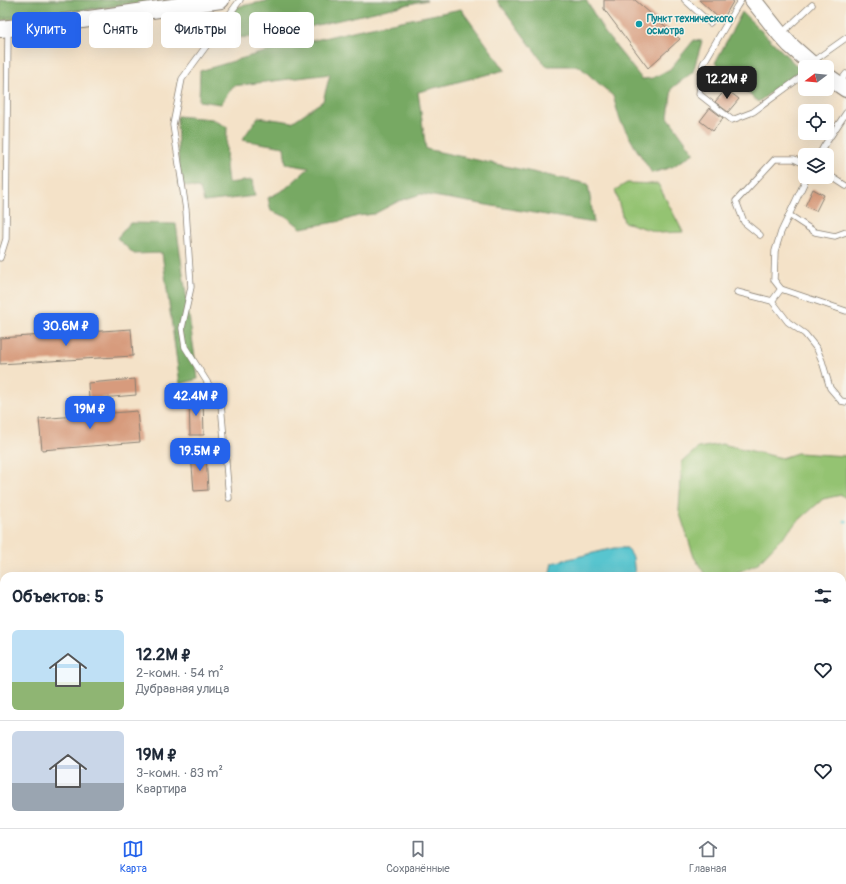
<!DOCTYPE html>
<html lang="ru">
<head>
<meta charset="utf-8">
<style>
	body { margin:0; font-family:Pangolin,sans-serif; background:#f6f6f7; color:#1f2937; height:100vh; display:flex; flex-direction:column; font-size:15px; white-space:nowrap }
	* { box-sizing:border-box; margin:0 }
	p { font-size:13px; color:#747a83 }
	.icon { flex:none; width:22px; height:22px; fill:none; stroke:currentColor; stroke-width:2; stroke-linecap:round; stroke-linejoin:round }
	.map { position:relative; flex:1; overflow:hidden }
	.drawer { position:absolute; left:0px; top:572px; width:846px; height:256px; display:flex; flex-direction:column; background:#fff; border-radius:12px 12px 0 0; box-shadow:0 4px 16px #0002 }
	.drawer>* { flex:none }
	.guide { position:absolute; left:12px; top:12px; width:400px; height:36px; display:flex; gap:8px }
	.needle { width:26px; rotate:254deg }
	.controls { position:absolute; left:798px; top:60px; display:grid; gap:8px }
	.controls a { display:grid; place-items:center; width:36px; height:36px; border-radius:6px; background:#fff; box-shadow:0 4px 16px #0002; font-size:20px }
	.price { position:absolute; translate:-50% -34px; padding:0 9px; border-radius:8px; background:#2563eb; color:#fff; font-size:13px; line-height:26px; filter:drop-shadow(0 1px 2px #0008) }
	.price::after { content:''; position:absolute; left:50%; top:24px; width:12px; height:9px; margin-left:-6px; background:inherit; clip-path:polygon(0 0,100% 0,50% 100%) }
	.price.on { background:#222; color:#fff }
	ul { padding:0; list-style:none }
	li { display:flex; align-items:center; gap:12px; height:100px; padding:0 12px }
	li+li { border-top:1px solid #e0e1e3 }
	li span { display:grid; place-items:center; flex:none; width:112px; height:80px; border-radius:6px; color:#555 }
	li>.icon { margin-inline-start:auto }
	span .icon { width:48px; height:48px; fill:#fffc; stroke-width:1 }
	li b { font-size:17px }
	h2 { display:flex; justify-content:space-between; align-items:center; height:48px; padding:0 12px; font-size:17px }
	.tag { padding:0 14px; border-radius:6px; background:#fff; box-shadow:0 4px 16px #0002; font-size:14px; line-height:36px }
	.tag.on { background:#2563eb; color:#fff }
	.dock { display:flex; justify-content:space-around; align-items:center; height:56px; border-top:1px solid #e0e1e3; background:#fff; font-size:11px; color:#747a83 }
	.dock a { display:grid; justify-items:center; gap:2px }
	.dock .on { color:#2563eb }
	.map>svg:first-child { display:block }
	.green { fill:#94c372; stroke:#587047 }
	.forest { fill:#77a964; stroke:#4a6240 }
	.water { fill:#58c5cf; stroke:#3a7076 }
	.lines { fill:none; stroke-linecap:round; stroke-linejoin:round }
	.stream { stroke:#58c5cf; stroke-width:3 }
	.building { fill:#d79b7d }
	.service-casing { stroke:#887f72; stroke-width:7 }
	.secondary-casing { stroke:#887f72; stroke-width:18 }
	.service { stroke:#fff; stroke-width:5.5 }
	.secondary { stroke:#fff; stroke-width:16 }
	.culture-dot { fill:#0f9aa8; stroke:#f7f3e8; stroke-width:1.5 }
	.labels { text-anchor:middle; stroke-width:3; stroke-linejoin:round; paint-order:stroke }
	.culture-label { font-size:10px; font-weight:bold; fill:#0d838f; stroke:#f7f3e8; text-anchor:start }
</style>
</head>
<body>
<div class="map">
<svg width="846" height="828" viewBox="0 0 846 828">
	<rect width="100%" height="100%" fill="#f7f3e8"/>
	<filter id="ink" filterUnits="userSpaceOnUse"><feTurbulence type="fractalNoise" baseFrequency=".025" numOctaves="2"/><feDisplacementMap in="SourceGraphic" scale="8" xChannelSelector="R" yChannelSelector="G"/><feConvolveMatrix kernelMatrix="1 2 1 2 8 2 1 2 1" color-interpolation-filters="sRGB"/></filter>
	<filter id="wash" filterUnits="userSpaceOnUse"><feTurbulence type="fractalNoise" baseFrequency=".012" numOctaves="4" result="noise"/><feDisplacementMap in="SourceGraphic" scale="16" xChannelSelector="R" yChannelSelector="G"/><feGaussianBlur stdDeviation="0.9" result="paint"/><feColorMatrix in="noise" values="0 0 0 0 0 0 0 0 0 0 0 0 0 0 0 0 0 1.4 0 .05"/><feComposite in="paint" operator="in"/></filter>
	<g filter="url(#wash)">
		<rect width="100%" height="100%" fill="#f4e2c8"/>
		<g class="green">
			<path d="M0,0h171l-171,21z"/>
			<path d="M627,183l31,1 25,48 -23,1 -36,-11 -9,-32z"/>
			<path d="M722,444l60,14 15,-5 49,3v42l-5,-3 -18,4 -26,23 -40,42 -21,9 -22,3h-8l-12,-19 -15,-46 3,-49 16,-14z"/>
			<path d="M842,697h4v40l-4,1z"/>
			<path d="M0,788l4,1v35h289l8,4h-301z"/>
		</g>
		<g class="forest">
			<path d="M0,0h142l-61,10 -81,8z"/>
			<path d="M272,0h155l-162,37 -47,1 18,-31z"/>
			<path d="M497,0h89l19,33 37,46 11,-1 17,-9 24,-29 8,1 -9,31 -21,16 -4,29 26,36 -22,14 -20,6 -17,-26 -15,-27 -7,-24 -34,-30h-33z"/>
			<path d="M461,9l44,61 -87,22 8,57 162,35 6,39 -173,-29 -22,7 -25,13 -16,2 -16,5 -41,7 -14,-11 -16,-6 -3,-13 17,-9 24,-21 -23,-4 -2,-17 -42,-7 16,-23 34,5 31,-21 7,-27 -97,12 -12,18 -22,-3 1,-30 57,-17 100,-24z"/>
			<path d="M742,12l59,58 -43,32 -43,-39z"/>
			<path d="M177,116l35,3 15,8 -1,39 2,17 24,-3 3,16 -51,6 -4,-13 -21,-5z"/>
			<path d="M130,223l46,1 22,155 -18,5 -18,-131 -28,1 -17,-16z"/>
			<path d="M0,684l4,1v104l-4,-1z"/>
			<path d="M293,824h48l9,4h-49z"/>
		</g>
		<g class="water">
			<path d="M614,548h13l6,9 2,19h-86l3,-13z"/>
			<path d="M0,621l4,2v62l-4,-1z"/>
			<path d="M842,766l4,5v57h-496l-9,-4h501z"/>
		</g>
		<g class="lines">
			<path class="stream" d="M845,521h1"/>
		</g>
		<g id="blocks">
			<g class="building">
				<path d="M604,0h31l45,39 -32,29 -44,-59z"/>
				<path d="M699,0h35l-12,21z"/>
				<path d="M726,89l13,10 -11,13 -13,-10z"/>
				<path d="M710,108l13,10 -10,13 -13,-10z"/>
				<path d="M813,189l11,6 -8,16 -11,-5z"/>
				<path d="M131,329l2,27 -133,8v-26z"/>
				<path d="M135,379l1,16 -47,4 -1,-16z"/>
				<path d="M189,399h14l1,36h-14z"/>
				<path d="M137,411l3,31 -98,8 -3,-31z"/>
				<path d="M191,454h15l2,36 -14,1z"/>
			</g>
		</g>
	</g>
	<g filter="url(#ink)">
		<use href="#blocks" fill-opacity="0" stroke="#887f72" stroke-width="1"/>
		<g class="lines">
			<defs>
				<g id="service">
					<path d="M685,0l25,23"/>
					<path d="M741,0l-4,6 -34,58 -4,30 33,26 21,-8 52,-38"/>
					<path d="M781,34l31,-29"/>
					<path d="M812,62l34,-24"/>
					<path d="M840,82l6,-8"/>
					<path d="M819,155l5,-9 22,-33"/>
					<path d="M829,175l17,11"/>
					<path d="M807,177l-26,55 -6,19 -1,29 7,9 65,22"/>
					<path d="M789,215l26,17 20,4 11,-4"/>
					<path d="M760,235l-16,-13 -8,-21 39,-42h19l11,5"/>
					<path d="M0,258l6,-19 2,-210"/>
					<path d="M737,292l35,9 16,21 17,12 12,15 5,12 8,27 11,13 5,1"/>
					<path d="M772,301l9,-12"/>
					<path d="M229,498l-8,-94 -36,-57 -3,-19 9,-41 -5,-77 -13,-85 9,-46 58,-79"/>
				</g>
				<g id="secondary">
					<path d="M753,0l27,34 10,11 25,22"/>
					<path d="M0,29l82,-9 139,-20"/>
					<path d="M827,76l19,13"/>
				</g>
			</defs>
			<use href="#service" class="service-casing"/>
			<use href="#secondary" class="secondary-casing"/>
			<use href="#service" class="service"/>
			<use href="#secondary" class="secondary"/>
		</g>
	</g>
	<circle class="culture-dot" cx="639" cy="24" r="4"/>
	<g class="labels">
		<g class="culture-label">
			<text x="647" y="22">Пункт технического<tspan x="647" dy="12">осмотра</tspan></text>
		</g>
	</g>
</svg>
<div class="controls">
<a><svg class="needle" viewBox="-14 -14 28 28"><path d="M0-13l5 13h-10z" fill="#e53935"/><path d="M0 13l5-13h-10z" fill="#747a83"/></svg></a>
<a><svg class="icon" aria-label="locate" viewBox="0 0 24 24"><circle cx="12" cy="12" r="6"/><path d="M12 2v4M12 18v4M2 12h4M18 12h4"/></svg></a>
<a><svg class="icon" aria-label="layers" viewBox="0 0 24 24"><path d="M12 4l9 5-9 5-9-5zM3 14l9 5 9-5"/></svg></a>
</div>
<b class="price on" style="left:727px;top:100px">12.2M ₽</b>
<b class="price" style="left:66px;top:347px">30.6M ₽</b>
<b class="price" style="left:196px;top:417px">42.4M ₽</b>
<b class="price" style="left:90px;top:430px">19M ₽</b>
<b class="price" style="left:200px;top:472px">19.5M ₽</b>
<div class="guide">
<a class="tag on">Купить</a>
<a class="tag">Снять</a>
<a class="tag">Фильтры</a>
<a class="tag">Новое</a>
</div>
<section class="drawer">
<h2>Объектов: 5<svg class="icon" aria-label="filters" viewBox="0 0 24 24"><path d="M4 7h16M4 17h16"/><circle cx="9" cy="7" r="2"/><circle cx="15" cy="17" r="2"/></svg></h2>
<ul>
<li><span style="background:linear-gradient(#bfe0f5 65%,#8fb573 0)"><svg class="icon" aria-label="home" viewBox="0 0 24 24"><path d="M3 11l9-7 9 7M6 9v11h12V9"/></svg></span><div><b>12.2M ₽</b><p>2-комн. · 54 m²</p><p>Дубравная улица</p></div><svg class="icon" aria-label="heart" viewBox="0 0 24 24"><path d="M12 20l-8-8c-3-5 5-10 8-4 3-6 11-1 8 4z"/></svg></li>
<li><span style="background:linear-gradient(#c9d6e8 65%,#9aa5b1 0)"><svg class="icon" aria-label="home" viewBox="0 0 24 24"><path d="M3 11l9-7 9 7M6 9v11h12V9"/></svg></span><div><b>19M ₽</b><p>3-комн. · 83 m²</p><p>Квартира</p></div><svg class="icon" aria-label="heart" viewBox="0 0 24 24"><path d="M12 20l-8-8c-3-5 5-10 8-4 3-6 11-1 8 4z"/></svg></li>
</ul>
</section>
</div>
<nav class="dock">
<a class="on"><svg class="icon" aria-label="map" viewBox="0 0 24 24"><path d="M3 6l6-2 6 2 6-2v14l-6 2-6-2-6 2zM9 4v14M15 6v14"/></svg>Карта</a>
<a><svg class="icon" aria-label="saved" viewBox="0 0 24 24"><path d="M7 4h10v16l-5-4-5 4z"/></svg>Сохранённые</a>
<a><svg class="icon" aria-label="home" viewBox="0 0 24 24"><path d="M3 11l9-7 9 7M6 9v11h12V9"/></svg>Главная</a>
</nav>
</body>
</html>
